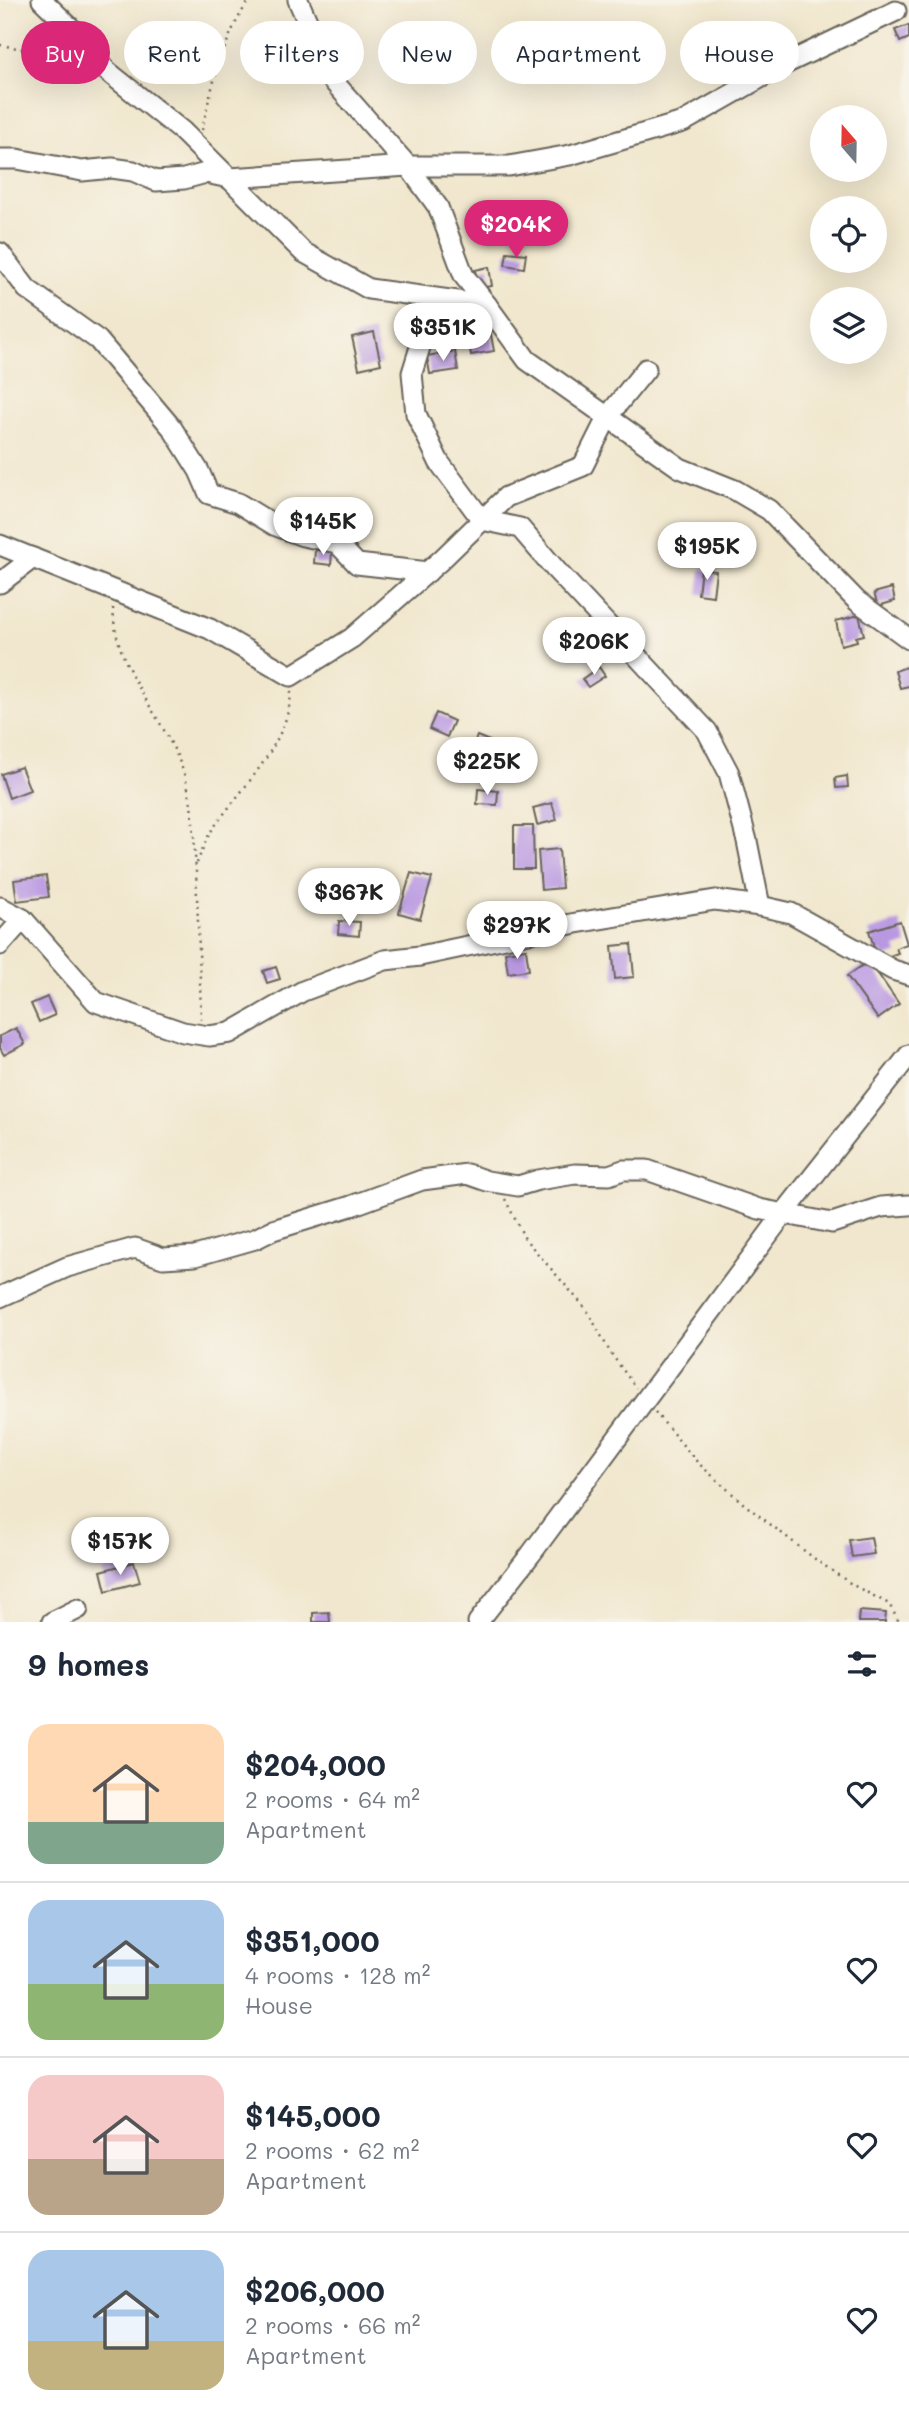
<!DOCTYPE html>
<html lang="en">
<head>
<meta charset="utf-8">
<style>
	body { margin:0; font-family:Mali,sans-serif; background:#f6f6f7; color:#1f2937; height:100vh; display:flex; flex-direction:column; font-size:26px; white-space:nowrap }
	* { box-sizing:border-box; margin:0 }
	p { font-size:23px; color:#747a83 }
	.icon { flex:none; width:38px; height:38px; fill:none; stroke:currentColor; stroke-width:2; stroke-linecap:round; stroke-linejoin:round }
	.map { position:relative; height:1622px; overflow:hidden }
	.side { display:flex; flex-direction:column; background:#fff; flex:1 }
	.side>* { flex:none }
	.banner { position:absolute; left:21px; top:21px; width:868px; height:63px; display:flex; gap:14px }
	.needle { width:46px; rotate:340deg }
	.tools { position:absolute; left:810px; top:105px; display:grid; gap:14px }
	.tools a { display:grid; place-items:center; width:77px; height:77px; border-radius:50%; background:#fff; box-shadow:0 7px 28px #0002; font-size:35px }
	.price { position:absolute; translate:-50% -60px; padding:0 16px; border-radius:24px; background:#fff; color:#222; font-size:23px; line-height:46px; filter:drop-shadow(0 2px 4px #0008) }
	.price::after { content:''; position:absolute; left:50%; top:42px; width:21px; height:16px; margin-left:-10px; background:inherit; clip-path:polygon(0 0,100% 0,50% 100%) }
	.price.on { background:#db2777; color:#fff }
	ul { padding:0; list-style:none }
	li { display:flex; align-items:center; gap:21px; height:175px; padding:0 28px }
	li+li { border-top:2px solid #e0e1e3 }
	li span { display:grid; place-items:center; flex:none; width:196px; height:140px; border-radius:21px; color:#555 }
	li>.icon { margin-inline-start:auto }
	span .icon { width:84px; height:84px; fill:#fffc; stroke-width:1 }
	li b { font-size:30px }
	h2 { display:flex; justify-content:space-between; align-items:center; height:84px; padding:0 28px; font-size:30px }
	.pill { padding:0 24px; border-radius:32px; background:#fff; box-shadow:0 7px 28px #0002; font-size:24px; line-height:63px }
	.pill.on { background:#db2777; color:#fff }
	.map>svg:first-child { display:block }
	.building { fill:#b998e2 }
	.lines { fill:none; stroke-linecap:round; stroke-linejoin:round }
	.minor-casing { stroke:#67635a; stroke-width:23 }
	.path { stroke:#67635a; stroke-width:2.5; stroke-dasharray:2 5; stroke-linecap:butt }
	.minor { stroke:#fff; stroke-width:19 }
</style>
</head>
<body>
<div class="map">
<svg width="909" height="1622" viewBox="0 0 909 1622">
	<rect width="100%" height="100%" fill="#f7f3e8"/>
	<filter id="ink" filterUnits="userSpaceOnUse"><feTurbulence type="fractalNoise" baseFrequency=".0143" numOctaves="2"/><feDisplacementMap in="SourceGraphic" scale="14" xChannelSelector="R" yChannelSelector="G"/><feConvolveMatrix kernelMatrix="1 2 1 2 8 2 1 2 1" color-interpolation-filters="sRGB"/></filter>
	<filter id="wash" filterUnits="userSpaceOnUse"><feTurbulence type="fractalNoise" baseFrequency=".00686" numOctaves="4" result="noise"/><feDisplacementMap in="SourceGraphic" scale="28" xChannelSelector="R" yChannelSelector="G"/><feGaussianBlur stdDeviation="1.57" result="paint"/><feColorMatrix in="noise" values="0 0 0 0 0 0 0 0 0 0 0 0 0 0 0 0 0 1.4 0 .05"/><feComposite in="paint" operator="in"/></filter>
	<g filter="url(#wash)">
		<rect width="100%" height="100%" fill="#f1e7ce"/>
		<g id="blocks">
			<g class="building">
				<path d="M909,25v13l-9,4 -5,-12z"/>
				<path d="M547,212l1,19 -23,2v-20z"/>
				<path d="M507,252l19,2 -2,14 -19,-3z"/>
				<path d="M489,267l3,19 -14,2 -3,-18z"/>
				<path d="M488,319l6,32 -23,4 -6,-32z"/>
				<path d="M374,332l7,32 -22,5 -7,-32z"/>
				<path d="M455,351l3,19 -28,4 -3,-18z"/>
				<path d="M315,550l17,1 -1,14 -17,-2z"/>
				<path d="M701,569l15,2 -3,25 -15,-2z"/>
				<path d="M892,588l3,13 -17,5 -4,-13z"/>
				<path d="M859,615l5,20 -8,2 1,4 -16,4 -5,-24z"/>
				<path d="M909,666v20l-9,2 -5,-17z"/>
				<path d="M599,667l6,9 -17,11 -6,-8z"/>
				<path d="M436,713l18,8 -7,16 -18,-8z"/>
				<path d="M477,736l20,8 -8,20 -20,-8z"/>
				<path d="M21,767l9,23 -21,8 -8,-24z"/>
				<path d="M847,776l1,11 -12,1 -1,-10z"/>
				<path d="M478,789l20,2 -1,14 -20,-1z"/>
				<path d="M552,803l5,17 -20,5 -4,-17z"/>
				<path d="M514,826h19l1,43h-20z"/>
				<path d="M559,849l3,39 -21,2 -3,-39z"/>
				<path d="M411,873l21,5 -12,41 -21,-6z"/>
				<path d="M46,876l3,21 -32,4 -3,-21z"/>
				<path d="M339,921l21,1 -1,14 -21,-2z"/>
				<path d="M900,921l7,23 -11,4 2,5 -14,5 -3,-7 -5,2 -7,-22z"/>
				<path d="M631,944l3,33 -19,2 -3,-33z"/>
				<path d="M526,949l3,21 -21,3 -3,-21z"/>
				<path d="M869,961l30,43 -21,15 -31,-43z"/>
				<path d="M276,967l4,12 -13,4 -4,-12z"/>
				<path d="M47,997l8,18 -16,7 -8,-18z"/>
				<path d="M16,1028l9,16 -21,11 -4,-7v-12z"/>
				<path d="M871,1537l3,17 -22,3 -3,-17z"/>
				<path d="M134,1562l6,20 -34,9 -5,-20z"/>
				<path d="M859,1611l27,2 -1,9h-27z"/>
				<path d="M329,1612l1,10h-17v-9z"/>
			</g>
		</g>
	</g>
	<g filter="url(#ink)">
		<use href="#blocks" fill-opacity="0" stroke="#67635a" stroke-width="2"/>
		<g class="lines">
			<defs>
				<g id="minor">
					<path d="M42,0l32,31 33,40 75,60 121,121 66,37 118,16 40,55 153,108 55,22 34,20 88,91 52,38"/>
					<path d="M298,0l35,81 75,85 30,41 26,69 23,29"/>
					<path d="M0,159h17l65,12 30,-3 21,3 23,10 28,-2 22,-6 23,5 179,-12h101l61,-11 113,-33 102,-58 111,-53"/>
					<path d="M0,253l27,36 71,51 74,88 27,43 10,23 29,9 36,22 29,11 34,7 20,21 71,8"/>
					<path d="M435,299l-23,74 4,41 23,48 43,58 38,8 36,42 151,161 22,42 18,68 13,65"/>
					<path d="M0,545l210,84 81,47 61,-38 89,-78 65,-63 77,-31 25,-50 38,-47"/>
					<path d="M0,583l33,-25"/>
					<path d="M0,907l23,12 73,83 87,30 26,4 21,-3 73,-42 82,-31 35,-4 156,-33 139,-23 45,6 31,7 102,57 16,5"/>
					<path d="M0,945l23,-26"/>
					<path d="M0,1297l67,-30 68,-19 28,10 32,-2 60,-17 18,-9 78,-24 71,-26 45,-6 20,7 31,5 20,-6 37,-6 34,1 14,-5h24l112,39 73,14 49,-16 28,-2"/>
					<path d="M52,1622l26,-13"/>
					<path d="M478,1622l53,-68 254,-342 124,-157"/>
				</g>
			</defs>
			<use href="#minor" class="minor-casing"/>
			<g class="path">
				<path d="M0,45l76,13"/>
				<path d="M202,130c8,-39 24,-100 48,-130"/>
				<path d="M113,608c2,66 54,109 72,169 9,31 9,63 11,95 2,50 4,99 5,149"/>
				<path d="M197,863c4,-10 8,-21 13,-30 28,-42 80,-89 81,-143"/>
				<path d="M505,1199l20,40 62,71 23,42 26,36"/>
				<path d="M655,1412l43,51 46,41 75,58 34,23 36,19 10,18"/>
			</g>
			<use href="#minor" class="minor"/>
		</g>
	</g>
</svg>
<div class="tools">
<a><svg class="needle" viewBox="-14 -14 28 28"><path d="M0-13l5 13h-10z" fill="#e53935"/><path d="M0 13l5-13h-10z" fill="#747a83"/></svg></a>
<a><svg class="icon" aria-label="locate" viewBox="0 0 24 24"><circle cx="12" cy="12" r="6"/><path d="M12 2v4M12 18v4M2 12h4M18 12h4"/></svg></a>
<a><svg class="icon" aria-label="layers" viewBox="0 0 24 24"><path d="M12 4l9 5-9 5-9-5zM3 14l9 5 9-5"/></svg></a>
</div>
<b class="price on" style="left:516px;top:260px">$204K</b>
<b class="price" style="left:443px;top:363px">$351K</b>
<b class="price" style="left:323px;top:557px">$145K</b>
<b class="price" style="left:707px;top:582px">$195K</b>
<b class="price" style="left:594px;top:677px">$206K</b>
<b class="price" style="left:487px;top:797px">$225K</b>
<b class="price" style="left:349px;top:928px">$367K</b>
<b class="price" style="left:517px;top:961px">$297K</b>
<b class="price" style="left:120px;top:1577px">$157K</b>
<div class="banner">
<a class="pill on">Buy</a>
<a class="pill">Rent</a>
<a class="pill">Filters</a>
<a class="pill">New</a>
<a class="pill">Apartment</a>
<a class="pill">House</a>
</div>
</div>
<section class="side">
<h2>9 homes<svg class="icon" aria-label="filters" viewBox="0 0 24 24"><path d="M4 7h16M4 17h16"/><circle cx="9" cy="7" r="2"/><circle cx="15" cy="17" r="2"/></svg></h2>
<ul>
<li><span style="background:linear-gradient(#ffd9b3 70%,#7fa58c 0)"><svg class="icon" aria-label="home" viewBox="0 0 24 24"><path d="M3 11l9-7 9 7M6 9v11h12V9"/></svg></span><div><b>$204,000</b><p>2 rooms · 64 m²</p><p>Apartment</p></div><svg class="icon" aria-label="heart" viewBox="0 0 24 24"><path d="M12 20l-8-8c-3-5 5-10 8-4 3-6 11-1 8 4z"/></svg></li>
<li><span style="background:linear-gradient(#a9c7e8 60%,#8fb573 0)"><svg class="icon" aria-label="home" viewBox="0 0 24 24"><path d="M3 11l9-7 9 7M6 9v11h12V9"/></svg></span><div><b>$351,000</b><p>4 rooms · 128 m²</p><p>House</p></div><svg class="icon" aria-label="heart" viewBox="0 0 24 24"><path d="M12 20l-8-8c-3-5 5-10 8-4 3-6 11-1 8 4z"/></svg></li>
<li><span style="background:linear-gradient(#f6c9c9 60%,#b9a48a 0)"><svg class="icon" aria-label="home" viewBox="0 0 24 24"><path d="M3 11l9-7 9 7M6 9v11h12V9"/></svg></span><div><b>$145,000</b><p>2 rooms · 62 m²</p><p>Apartment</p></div><svg class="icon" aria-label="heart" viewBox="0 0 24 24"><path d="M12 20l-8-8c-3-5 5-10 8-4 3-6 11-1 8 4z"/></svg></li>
<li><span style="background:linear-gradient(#a9c7e8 65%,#c2b280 0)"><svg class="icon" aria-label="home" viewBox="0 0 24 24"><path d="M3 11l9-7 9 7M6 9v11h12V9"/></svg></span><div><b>$206,000</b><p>2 rooms · 66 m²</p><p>Apartment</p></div><svg class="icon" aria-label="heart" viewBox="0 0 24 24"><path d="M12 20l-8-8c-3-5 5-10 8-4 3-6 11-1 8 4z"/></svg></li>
</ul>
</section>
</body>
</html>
